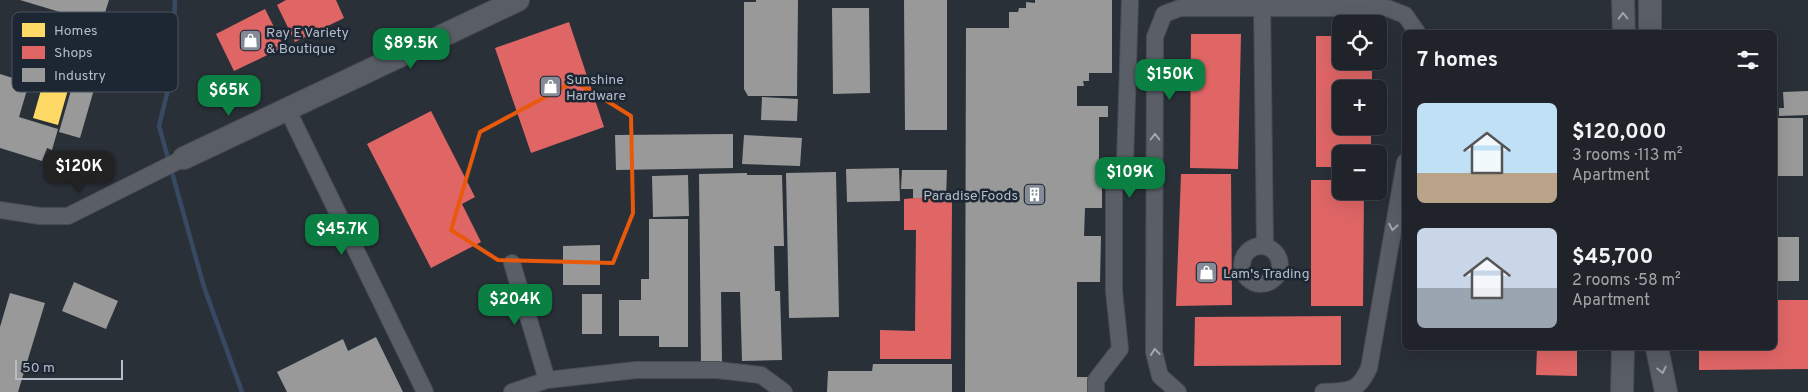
<!DOCTYPE html>
<html lang="en">
<head>
<meta charset="utf-8">
<style>
	body { margin:0; font-family:Overpass,sans-serif; background:#2d3036; color:#f1f3f6; height:100vh; display:flex; flex-direction:column; font-size:19px; white-space:nowrap }
	* { box-sizing:border-box; margin:0 }
	p { font-size:16px; color:#a2a4a8 }
	.icon { flex:none; width:28px; height:28px; fill:none; stroke:currentColor; stroke-width:2; stroke-linecap:round; stroke-linejoin:round }
	.map { position:relative; flex:1; overflow:hidden }
	.details { position:absolute; left:1402px; top:30px; width:375px; height:320px; display:flex; flex-direction:column; background:#20242a; border-radius:8px; box-shadow:0 5px 20px #0002,0 0 0 1px #3d4147 }
	.details>* { flex:none }
	.controls { position:absolute; left:1332px; top:15px; display:grid; gap:10px }
	.controls a { display:grid; place-items:center; width:55px; height:55px; border-radius:8px; background:#20242a; box-shadow:0 5px 20px #0002,0 0 0 1px #3d4147; font-size:25px }
	.scale { position:absolute; left:15px; bottom:12px; width:108px; box-sizing:border-box; padding-left:5px; border:2px solid #b4bcc9; border-top:0; font-size:14px; line-height:18px; white-space:nowrap; color:#b4bcc9; -webkit-text-stroke:4px #1d2633; paint-order:stroke }
	.price { position:absolute; translate:-50% -42px; padding:0 11px; border-radius:10px; background:#0b8043; color:#fff; font-size:16px; line-height:32px; filter:drop-shadow(0 1px 2px #0008) }
	.price::after { content:''; position:absolute; left:50%; top:30px; width:15px; height:11px; margin-left:-8px; background:inherit; clip-path:polygon(0 0,100% 0,50% 100%) }
	.price.selected { background:#222; color:#fff }
	ul { padding:0; list-style:none }
	li { display:flex; align-items:center; gap:15px; height:125px; padding:0 15px }
	li span { display:grid; place-items:center; flex:none; width:140px; height:100px; border-radius:8px; color:#555 }
	li>.icon { margin-inline-start:auto }
	span .icon { width:60px; height:60px; fill:#fffc; stroke-width:1 }
	li b { font-size:21px }
	h2 { display:flex; justify-content:space-between; align-items:center; height:60px; padding:0 15px; font-size:21px }
	.map>svg:first-child { display:block }
	.homes { fill:#ffd966 }
	.shops { fill:#e06666 }
	.industry { fill:#999 }
	.lines { fill:none; stroke-linecap:round; stroke-linejoin:round }
	.stream { stroke:#384963; stroke-width:4.5 }
	.street-casing { stroke:#484c53; stroke-width:18 }
	.secondary-casing { stroke:#484c53; stroke-width:24 }
	.street { stroke:#5a5e66; stroke-width:16 }
	.secondary { stroke:#595d64; stroke-width:22 }
	.oneway { stroke:#9da4b0 }
	.oneway2 { stroke:#a2a9b5 }
	.marked { fill:none; stroke:#e8590c; stroke-width:4; stroke-linejoin:round }
	.labels { text-anchor:middle; stroke-width:5; stroke-linejoin:round; paint-order:stroke }
	.poi-label { font-size:14px; fill:#b4bcc9; stroke:#1d2633; text-anchor:start }
	.key { fill:#1d2633; stroke:#4a5360; stroke-width:1 }
	.key-label { font-size:14px; fill:#b4bcc9 }
</style>
</head>
<body>
<div class="map">
<svg width="1808" height="392" viewBox="0 0 1808 392">
	<rect width="100%" height="100%" fill="#2a3038"/>
	<path class="homes" d="M34,22l67,19 -7,24 -6,-2 -5,19 -12,-3 -13,46 -25,-7 10,-35 -23,-6 6,-22 -5,-1 3,-10 3,1z"/>
	<g class="shops">
		<path d="M286,0h50l8,18 -49,24 -18,-37z"/>
		<path d="M265,9l19,38 -50,24 -18,-37z"/>
		<path d="M569,22l35,105 -73,26 -36,-105z"/>
		<path d="M1191,34h50l-3,135 -48,-1z"/>
		<path d="M1316,36h25v25h31v28h-31v37h30v28h-30v13h-25z"/>
		<path d="M431,111l44,86 -13,7 19,38 -50,26 -64,-124z"/>
		<path d="M1181,174h50l1,131 -56,1z"/>
		<path d="M1311,180h30v11h23l-1,115h-52z"/>
		<path d="M916,198l36,1 -1,160h-71v-29l35,1 1,-101h-12v-31z"/>
		<path d="M1775,300h33v69l-109,1v-22h76z"/>
		<path d="M1341,316v49l-147,1 1,-49z"/>
		<path d="M1537,348h40v28l-41,-1z"/>
	</g>
	<g class="industry">
		<path d="M20,0h89l-7,22 -18,-6 -1,3z"/>
		<path d="M756,0h42l-1,96h-49l-4,-7v-87h12z"/>
		<path d="M904,0h43v130h-42z"/>
		<path d="M1035,0h77v73h-23v8h-6l1,5h-7v20h31v11h-9v64h3v27h-17l-1,28h17l-1,46h-23v95h15v15h-127l1,-364h43v-16h9l1,-4h7v-6l9,1z"/>
		<path d="M832,8h37l1,85 -37,1z"/>
		<path d="M0,74l29,9 -10,34 39,12 -6,21 -5,-2 -5,13 -42,-13z"/>
		<path d="M74,80l21,6 -15,52 -21,-6z"/>
		<path d="M1808,91v24l-29,1v-8h5l-1,-16z"/>
		<path d="M762,97l36,2 -1,22 -36,-1z"/>
		<rect x="1775" y="118" width="28" height="58"/>
		<path d="M733,134v34l-117,2 -1,-35z"/>
		<path d="M744,135l58,3 -2,28 -58,-2z"/>
		<path d="M899,168l1,33 -53,1 -1,-33z"/>
		<path d="M902,170h45l-1,28h-33v-9h-12z"/>
		<path d="M836,172l3,145 -50,1 -3,-145z"/>
		<path d="M747,173v2h35l2,71h-10l1,45h5l2,69 -40,1 -2,-69h-19l1,70h-21l-2,-188z"/>
		<path d="M688,175l1,41 -36,1 -1,-41z"/>
		<path d="M649,219h39v128h-29v-11h-40v-36h22v-21h8z"/>
		<rect x="1775" y="237" width="24" height="44"/>
		<path d="M600,245v40h-37v-39z"/>
		<path d="M74,282l44,19 -12,28 -44,-18z"/>
		<path d="M10,293l35,10 -27,89h-18v-65z"/>
		<rect x="582" y="294" width="20" height="40"/>
		<path d="M376,337l27,55h-116l-10,-20 66,-33 5,12z"/>
		<path d="M873,364h79v28h-125l1,-21h44z"/>
	</g>
	<g class="lines">
		<path class="stream" d="M175,0l-3,73 -13,53 45,161 38,105"/>
		<defs>
			<g id="street">
				<path d="M1262,0l3,246"/>
				<path d="M290,109l2,10 133,273"/>
				<path d="M0,210l40,6h28l116,-58"/>
				<circle cx="1261" cy="265" r="19"/>
				<path d="M512,263l35,117"/>
				<path d="M512,392l35,-12 89,-10h81l44,5 23,17"/>
				<path d="M1096,392v-12l24,-31 -6,-58v-102l11,-27 5,-162"/>
				<path d="M1178,392l-18,-16 -6,-24 1,-315 9,-23 16,-6h207l18,7 12,17"/>
				<path d="M1323,392c27,-1 35,0 46,-24l36,-206"/>
			</g>
			<g id="secondary">
				<path d="M1623,0l1,32"/>
				<path d="M1650,0v32"/>
				<path d="M184,158l334,-158"/>
				<path d="M1657,348l9,44"/>
				<path d="M1622,392l1,-44"/>
			</g>
		</defs>
		<use href="#street" class="street-casing"/>
		<use href="#secondary" class="secondary-casing"/>
		<use href="#street" class="street"/>
		<use href="#secondary" class="secondary"/>
	</g>
	<defs><path id="oneway-chevron" d="M-2-3.5L2.5 0L-2 3.5" fill="none" stroke-width="1.6" stroke-linecap="round" stroke-linejoin="round" transform="scale(1.25)"/></defs>
	<g class="oneway">
		<use href="#oneway-chevron" transform="translate(1623 16) rotate(-91)"/>
		<use href="#oneway-chevron" transform="translate(1662 370) rotate(78)"/>
	</g>
	<g class="oneway2">
		<use href="#oneway-chevron" transform="translate(1155 137) rotate(-90)"/>
		<use href="#oneway-chevron" transform="translate(1393 227) rotate(100)"/>
		<use href="#oneway-chevron" transform="translate(1155 352) rotate(-97)"/>
	</g>
	<path class="marked" d="M575,81l56,35 2,97 -20,50 -115,-3 -47,-30 29,-98z"/>
	<defs>
		<symbol id="shop-square" viewBox="-11 -11 22 22"><rect x="-9" y="-9" width="18" height="18" rx="4" fill="#848b96" stroke="#1d2633"/><path d="M-5-2.5h2.3a2.7 3.5 0 0 1 5.4 0H5L5.5 6h-11ZM-1.5-2.5h3a1.5 2.3 0 0 0-3 0Z" fill="#fff"/></symbol>
		<symbol id="building-square" viewBox="-11 -11 22 22"><rect x="-9" y="-9" width="18" height="18" rx="4" fill="#848b96" stroke="#1d2633"/><path d="M-4-6H4V6H1V3H-1V6H-4ZM-2.5-4.3h1.7v1.8h-1.7ZM.8-4.3h1.7v1.8H.8ZM-2.5-1h1.7V.8h-1.7ZM.8-1h1.7V.8H.8Z" fill="#fff"/></symbol>
	</defs>
	<g fill-rule="evenodd">
		<use href="#shop-square" x="238" y="28" width="25" height="25"/>
		<use href="#shop-square" x="538" y="74" width="25" height="25"/>
		<use href="#building-square" x="1022" y="182" width="25" height="25"/>
		<use href="#shop-square" x="1194" y="260" width="25" height="25"/>
	</g>
	<g class="labels">
		<g class="poi-label">
			<text x="266" y="37">Ray E Variety<tspan x="266" dy="16">&amp; Boutique</tspan></text>
			<text x="566" y="84">Sunshine<tspan x="566" dy="16">Hardware</tspan></text>
			<text x="1018" y="200" text-anchor="end">Paradise Foods</text>
			<text x="1223" y="278">Lam's Trading</text>
		</g>
	</g>
	<rect x="12" y="12" width="166" height="80" rx="8" class="key"/>
	<rect x="22" y="23" width="23" height="14" fill="#ffd966"/>
	<rect x="22" y="46" width="23" height="13" fill="#e06666"/>
	<rect x="22" y="68" width="23" height="14" fill="#999"/>
	<g class="key-label">
		<text x="54" y="35">Homes</text>
		<text x="54" y="57">Shops</text>
		<text x="54" y="80">Industry</text>
	</g>
</svg>
<div class="controls">
<a><svg class="icon" aria-label="locate" viewBox="0 0 24 24"><circle cx="12" cy="12" r="6"/><path d="M12 2v4M12 18v4M2 12h4M18 12h4"/></svg></a>
<a>+</a>
<a>−</a>
</div>
<div class="scale">50 m</div>
<b class="price" style="left:411px;top:70px">$89.5K</b>
<b class="price" style="left:1170px;top:101px">$150K</b>
<b class="price" style="left:229px;top:117px">$65K</b>
<b class="price selected" style="left:79px;top:193px">$120K</b>
<b class="price" style="left:1130px;top:199px">$109K</b>
<b class="price" style="left:342px;top:256px">$45.7K</b>
<b class="price" style="left:515px;top:326px">$204K</b>
<section class="details">
<h2>7 homes<svg class="icon" aria-label="filters" viewBox="0 0 24 24"><path d="M4 7h16M4 17h16"/><circle cx="9" cy="7" r="2"/><circle cx="15" cy="17" r="2"/></svg></h2>
<ul>
<li><span style="background:linear-gradient(#bfe0f5 70%,#b9a48a 0)"><svg class="icon" aria-label="home" viewBox="0 0 24 24"><path d="M3 11l9-7 9 7M6 9v11h12V9"/></svg></span><div><b>$120,000</b><p>3 rooms · 113 m²</p><p>Apartment</p></div></li>
<li><span style="background:linear-gradient(#c9d6e8 60%,#9aa5b1 0)"><svg class="icon" aria-label="home" viewBox="0 0 24 24"><path d="M3 11l9-7 9 7M6 9v11h12V9"/></svg></span><div><b>$45,700</b><p>2 rooms · 58 m²</p><p>Apartment</p></div></li>
</ul>
</section>
</div>
</body>
</html>
